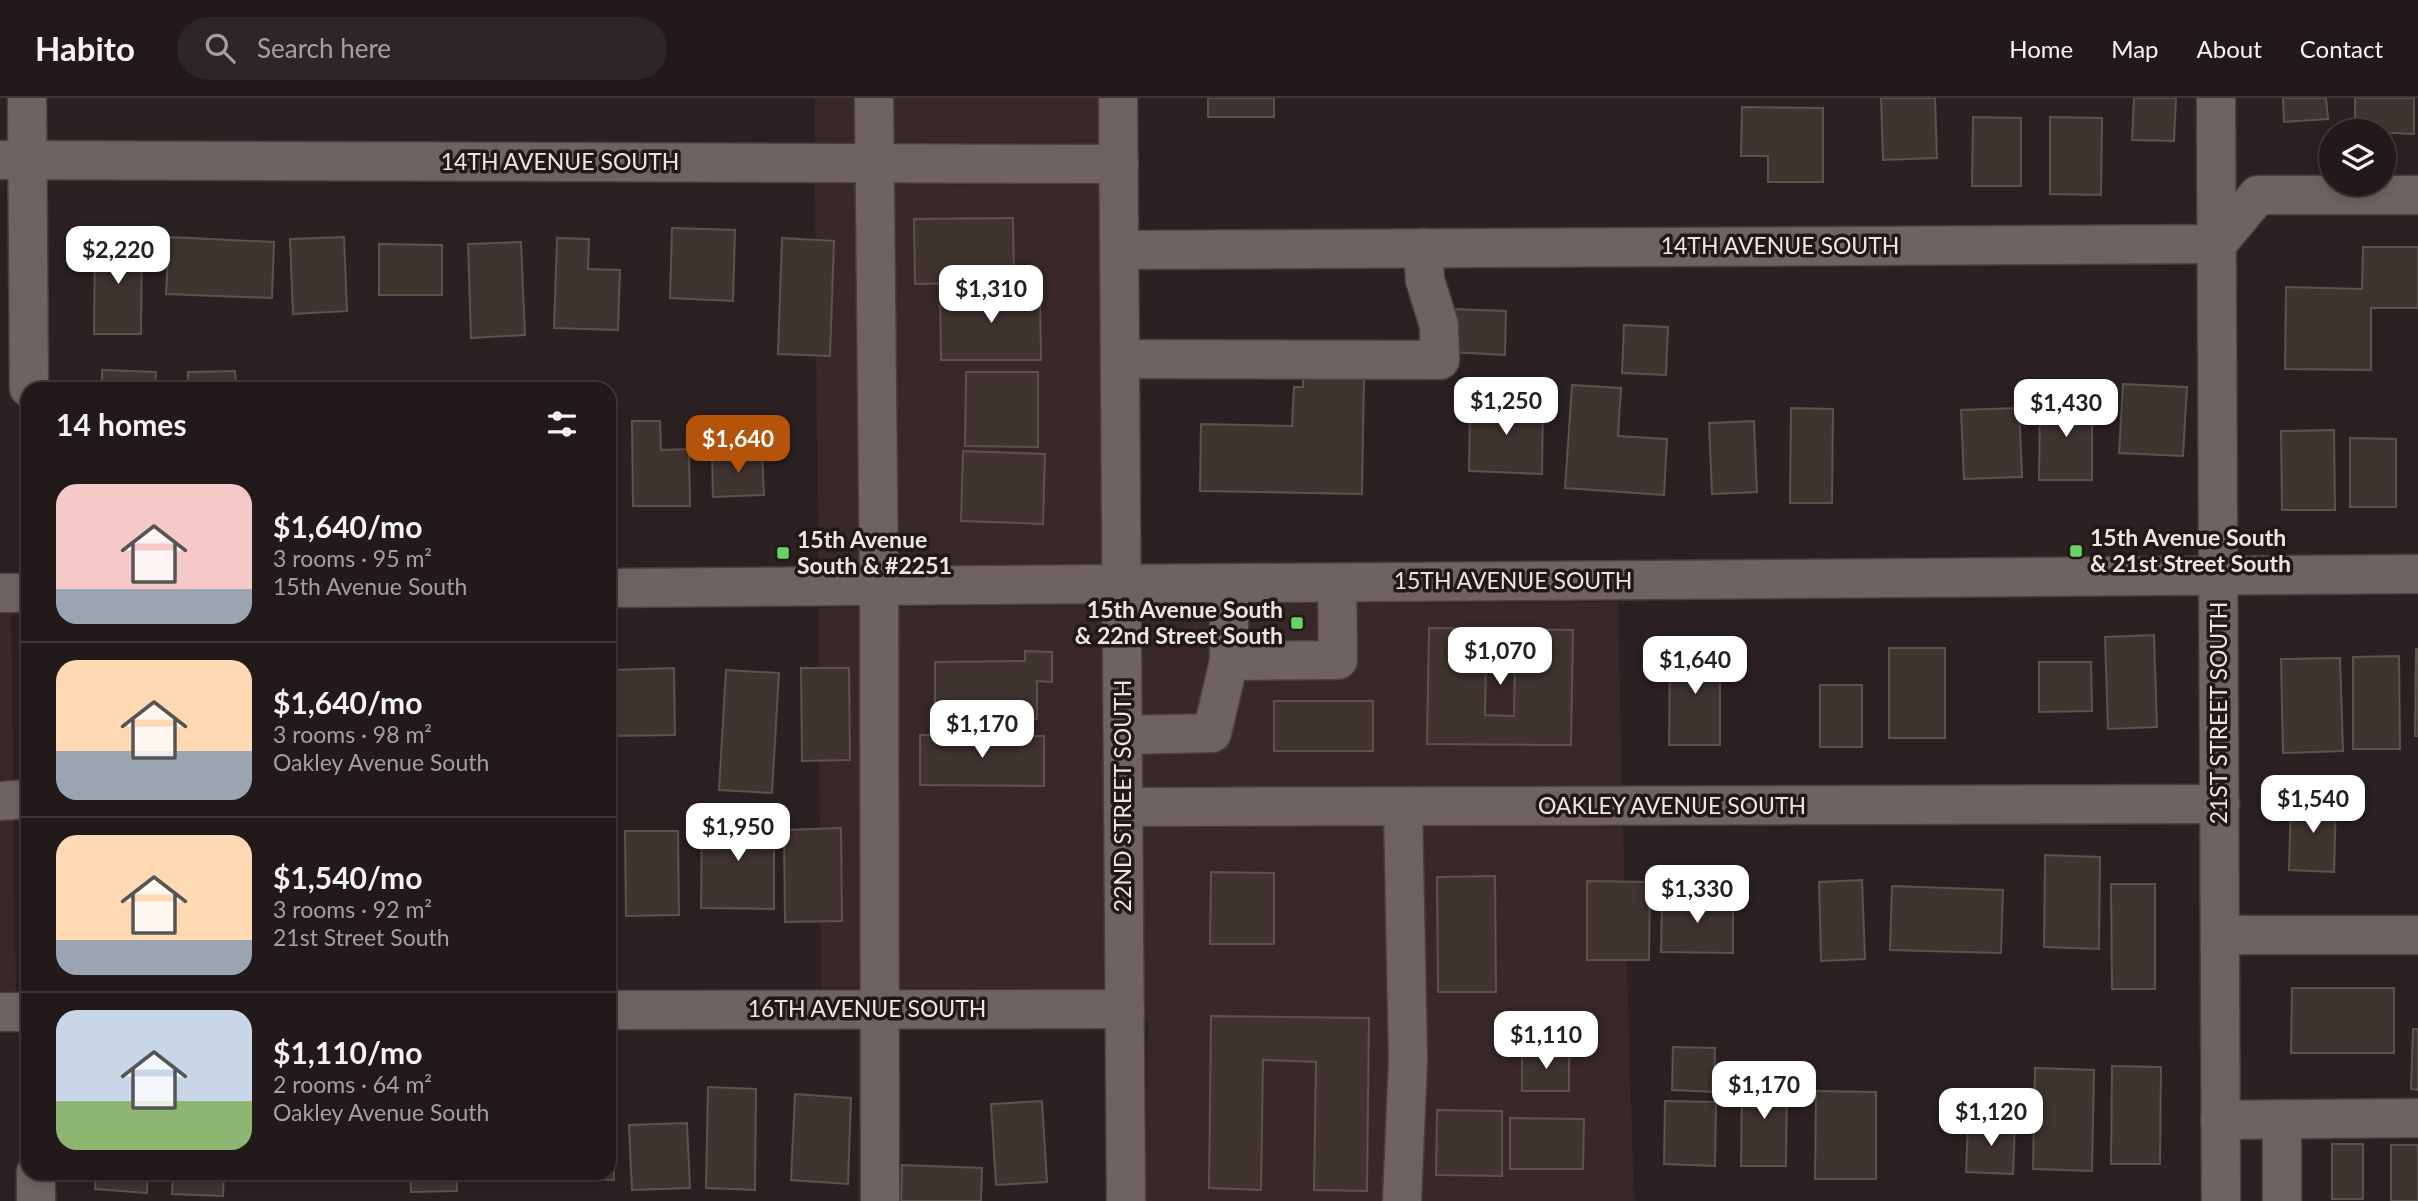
<!DOCTYPE html>
<html lang="en">
<head>
<meta charset="utf-8">
<style>
	body { margin:0; font-family:Lato,sans-serif; background:#2d2627; color:#f1f3f6; height:100vh; display:flex; flex-direction:column; font-size:26px; white-space:nowrap }
	* { box-sizing:border-box; margin:0 }
	p { font-size:23px; color:#a2a0a2 }
	.icon { flex:none; width:38px; height:38px; fill:none; stroke:currentColor; stroke-width:2; stroke-linecap:round; stroke-linejoin:round }
	.map { position:relative; flex:1; overflow:hidden }
	.drawer { position:absolute; left:21px; top:284px; width:595px; height:798px; display:flex; flex-direction:column; background:#21191a; border-radius:21px; box-shadow:0 4px 10px #0003,0 0 0 2px #3e3839 }
	.drawer>* { flex:none }
	.buttons { position:absolute; left:2319px; top:21px; display:grid; gap:14px }
	.buttons a { display:grid; place-items:center; width:77px; height:77px; border-radius:50%; background:#21191a; box-shadow:0 4px 10px #0003,0 0 0 2px #3e3839; font-size:35px }
	.price { position:absolute; translate:-50% -60px; padding:0 16px; border-radius:14px; background:#fff; color:#222; font-size:23px; line-height:46px; filter:drop-shadow(0 2px 4px #0008) }
	.price::after { content:''; position:absolute; left:50%; top:42px; width:21px; height:16px; margin-left:-10px; background:inherit; clip-path:polygon(0 0,100% 0,50% 100%) }
	.price.on { background:#b45309; color:#fff }
	ul { padding:0; list-style:none }
	li { display:flex; align-items:center; gap:21px; height:175px; padding:0 35px }
	li+li { border-top:2px solid #3e3839 }
	li span { display:grid; place-items:center; flex:none; width:196px; height:140px; border-radius:21px; color:#555 }
	li>.icon { margin-inline-start:auto }
	span .icon { width:84px; height:84px; fill:#fffc; stroke-width:1 }
	li b { font-size:30px }
	h2 { display:flex; justify-content:space-between; align-items:center; height:84px; padding:0 35px; font-size:30px }
	header { display:flex; align-items:center; gap:42px; box-sizing:border-box; height:98px; padding:0 35px; background:#21191a; border-bottom:2px solid #3e3839 }
	header strong { font-size:33px }
	nav { display:flex; gap:38px; margin-inline-start:auto; font-size:24px }
	.search { width:490px; height:63px; background:#2d2627; display:flex; align-items:center; gap:18px; box-sizing:border-box; padding:0 24px; border-radius:38px; color:#a2a0a2; font-size:26px }
	.map>svg:first-child { display:block }
	.built { fill:#392829 }
	.building { fill:#3f3430; stroke:#5e524e; stroke-width:2; fill-rule:evenodd }
	.lines { fill:none; stroke-linecap:round; stroke-linejoin:round }
	.minor-casing { stroke:#483f3f; stroke-width:41 }
	.minor { stroke:#6f6262; stroke-width:38 }
	.poi-dot { fill:#6bd363; stroke:#221818; stroke-width:2.5 }
	.labels { text-anchor:middle; stroke-width:7; stroke-linejoin:round; paint-order:stroke }
	.street-label { font-size:23px; fill:#ede5e5; stroke:#221818 }
	.poi-label { font-size:23px; font-weight:bold; fill:#ede5e5; stroke:#221818; text-anchor:start }
</style>
</head>
<body>
<header>
<strong>Habito</strong>
<div class="search"><svg class="icon" aria-label="search" viewBox="0 0 24 24"><circle cx="10" cy="10" r="6"/><path d="M15 15l6 6"/></svg>Search here</div>
<nav><a>Home</a><a>Map</a><a>About</a><a>Contact</a></nav>
</header>
<div class="map">
<svg width="2418" height="1103" viewBox="0 0 2418 1103">
	<rect width="100%" height="100%" fill="#2c2122"/>
	<g class="built">
		<path d="M815,0h284l1,45 -285,-1z"/>
		<path d="M815,86l285,1 3,378 -285,3z"/>
		<path d="M1618,504l4,183 -480,1 -1,-181z"/>
		<path d="M1103,507l3,383h-285l-3,-380z"/>
		<path d="M0,516h11l5,377h-16z"/>
		<path d="M1623,729l11,374h-489l3,-179h-5l-1,-194z"/>
	</g>
	<g class="building">
		<rect x="1208" y="0" width="66" height="19"/>
		<path d="M1881,0h54l2,60 -54,2z"/>
		<path d="M2134,0h42l-2,43 -42,-1z"/>
		<path d="M2283,0h43l2,21 -44,3z"/>
		<path d="M2355,0h59v36l-59,-3z"/>
		<path d="M1742,9l81,1v74h-55v-26h-27z"/>
		<path d="M1973,19l48,1v68h-49z"/>
		<path d="M2050,19l52,1 -1,77 -51,-1z"/>
		<path d="M1013,120l1,64 -99,2 -1,-65z"/>
		<path d="M672,130l63,2 -2,71 -63,-3z"/>
		<path d="M95,139h47l-1,97h-47z"/>
		<path d="M169,139l105,5 -2,56 -106,-4z"/>
		<path d="M344,139l3,74 -54,3 -3,-75z"/>
		<path d="M557,140l32,1 -1,30 32,1 -2,60 -64,-2z"/>
		<path d="M782,140l52,3 -4,115 -52,-2z"/>
		<path d="M521,144l4,93 -54,3 -3,-94z"/>
		<path d="M379,146l63,1v50h-63z"/>
		<path d="M2363,149h55v61h-47v62l-86,-1 1,-82 76,2z"/>
		<path d="M1040,191l1,71h-100l-1,-70z"/>
		<path d="M1452,211l54,2 -1,44 -54,-3z"/>
		<path d="M1624,227l44,2 -2,48 -44,-2z"/>
		<path d="M102,272l54,2 -1,16h-53z"/>
		<path d="M235,273l1,17h-48v-16z"/>
		<path d="M966,274h72v75l-73,-1z"/>
		<path d="M1303,278l61,2 -2,116 -162,-3 1,-67 91,2 2,-39h9z"/>
		<path d="M2123,286l64,3 -4,69 -64,-3z"/>
		<path d="M1572,287l49,3 -3,48 49,3 -3,56 -99,-7z"/>
		<path d="M2040,300l52,1v81h-53z"/>
		<path d="M1470,302l73,2 -1,72 -73,-3z"/>
		<path d="M1791,310l42,1 -1,94h-42z"/>
		<path d="M2019,310l3,69 -58,2 -3,-69z"/>
		<path d="M632,323h28l1,29 28,-1 1,57h-57z"/>
		<path d="M1754,323l3,71 -45,2 -3,-71z"/>
		<path d="M2334,332l1,80h-53l-1,-79z"/>
		<path d="M2350,340l46,1v68h-46z"/>
		<path d="M963,353l82,3 -2,70 -82,-3z"/>
		<path d="M762,354l2,43 -51,2 -1,-43z"/>
		<path d="M1429,530l144,2 -2,115 -144,-1zM1486,560h29l-1,58 -29,-1z"/>
		<path d="M2154,537l3,92 -49,2 -3,-92z"/>
		<path d="M1670,549h50v98h-51z"/>
		<rect x="1889" y="550" width="56" height="90"/>
		<path d="M2416,551h2v87h-3z"/>
		<path d="M1025,553l27,1v30l-15,-1v38l-102,-1v-56l90,-1z"/>
		<path d="M2399,558l1,93h-47v-92z"/>
		<path d="M2340,560l3,93 -60,2 -2,-94z"/>
		<path d="M2039,564h52l1,49 -53,1z"/>
		<path d="M674,570l1,67 -66,1v-66z"/>
		<path d="M801,570h48l1,92 -48,1z"/>
		<path d="M726,572l53,3 -7,120 -53,-3z"/>
		<rect x="1820" y="587" width="42" height="62"/>
		<rect x="1274" y="603" width="99" height="50"/>
		<path d="M920,637l124,1v50l-124,-1z"/>
		<path d="M2291,700l45,2 -2,72 -45,-2z"/>
		<path d="M702,719l72,1v91l-73,-1z"/>
		<path d="M841,730l1,93 -57,1 -1,-92z"/>
		<path d="M625,733h53l1,84 -53,1z"/>
		<path d="M2045,757l55,2 -1,92 -55,-2z"/>
		<path d="M1211,774l63,1v71h-64z"/>
		<path d="M1495,778l1,116h-58l-1,-115z"/>
		<path d="M1862,782l3,79 -44,2 -2,-79z"/>
		<path d="M1587,783l63,1 -1,78h-62z"/>
		<path d="M2111,786h44v105h-43z"/>
		<path d="M1892,788l111,4 -2,63 -111,-3z"/>
		<path d="M1662,799l71,2v54l-72,-1z"/>
		<path d="M2292,890h102v65h-103z"/>
		<path d="M1211,918l158,2 -2,173 -53,-1 2,-128 -53,-2 -2,130 -52,-2z"/>
		<path d="M2413,931h5v61l-7,-1z"/>
		<path d="M1673,949l42,1 -1,44 -42,-2z"/>
		<rect x="1522" y="952" width="47" height="41"/>
		<path d="M2112,968l49,1 -1,97h-49z"/>
		<path d="M2035,970l59,2 -2,101 -59,-2z"/>
		<path d="M1742,978h45l-1,90h-45z"/>
		<path d="M708,989l48,2 -1,101 -49,-2z"/>
		<path d="M1816,993l60,1v87h-61z"/>
		<path d="M795,996l56,4 -3,86 -57,-4z"/>
		<path d="M1042,1003l5,81 -51,3 -5,-81z"/>
		<path d="M1665,1003l51,1 -1,64 -51,-2z"/>
		<path d="M609,1007h5v75l-63,-2v-6h58z"/>
		<path d="M1437,1012l65,1v65l-66,-1z"/>
		<path d="M1510,1020l74,1 -1,50h-73z"/>
		<path d="M687,1025l3,65 -58,2 -3,-65z"/>
		<path d="M1968,1025l47,2 -2,49 -47,-2z"/>
		<rect x="2332" y="1046" width="31" height="55"/>
		<rect x="2391" y="1047" width="27" height="56"/>
		<path d="M902,1067l80,3 -1,33h-80z"/>
		<path d="M96,1074h52l-1,21 -52,-4z"/>
		<path d="M173,1074h51l-1,24 -51,-2z"/>
		<path d="M410,1074h46l1,19 -46,1z"/>
		<path d="M492,1074h42v4z"/>
	</g>
	<g class="lines">
		<defs>
			<g id="minor">
				<path d="M27,0l2,290"/>
				<path d="M874,0l5,488 1,615"/>
				<path d="M1118,0l8,1103"/>
				<path d="M2216,0l5,1103"/>
				<path d="M0,62l1119,4"/>
				<path d="M1120,152l1097,-6 41,-49h160"/>
				<path d="M1120,261l320,1 -1,-35 -14,-45 -2,-32"/>
				<path d="M1229,486v77"/>
				<path d="M609,490l1809,-14"/>
				<path d="M0,495h28"/>
				<path d="M1123,637l89,-2 17,-72 109,-1 -1,-77"/>
				<path d="M0,703l28,-2"/>
				<path d="M1123,709l1097,-3"/>
				<path d="M2220,837h198"/>
				<path d="M609,912l516,-1"/>
				<path d="M0,914h28"/>
				<path d="M2282,1021v82"/>
				<path d="M2220,1022l198,-2"/>
				<path d="M36,1074v29"/>
				<path d="M1402,1103l6,-141 -5,-253"/>
			</g>
		</defs>
		<use href="#minor" class="minor-casing"/>
		<use href="#minor" class="minor"/>
	</g>
	<g class="poi-dot">
		<rect x="2069" y="446" width="14" height="14" rx="3.5"/>
		<rect x="776" y="448" width="14" height="14" rx="3.5"/>
		<rect x="1290" y="518" width="14" height="14" rx="3.5"/>
	</g>
	<g class="labels">
		<g class="street-label">
			<text x="560" y="72">14TH AVENUE SOUTH</text>
			<text x="1780" y="156">14TH AVENUE SOUTH</text>
			<text x="1513" y="491">15TH AVENUE SOUTH</text>
			<text transform="translate(2219 615) rotate(-90)" y="8">21ST STREET SOUTH</text>
			<text transform="translate(1123 698) rotate(-90)" y="8">22ND STREET SOUTH</text>
			<text x="1672" y="716">OAKLEY AVENUE SOUTH</text>
			<text x="867" y="919">16TH AVENUE SOUTH</text>
		</g>
		<g class="poi-label">
			<text x="2090" y="448">15th Avenue South<tspan x="2090" dy="26">&amp; 21st Street South</tspan></text>
			<text x="797" y="450">15th Avenue<tspan x="797" dy="26">South &amp; #2251</tspan></text>
			<text x="1283" y="520" text-anchor="end">15th Avenue South<tspan x="1283" dy="26">&amp; 22nd Street South</tspan></text>
		</g>
	</g>
</svg>
<div class="buttons">
<a><svg class="icon" aria-label="layers" viewBox="0 0 24 24"><path d="M12 4l9 5-9 5-9-5zM3 14l9 5 9-5"/></svg></a>
</div>
<b class="price" style="left:118px;top:188px">$2,220</b>
<b class="price" style="left:991px;top:227px">$1,310</b>
<b class="price" style="left:1506px;top:339px">$1,250</b>
<b class="price" style="left:2066px;top:341px">$1,430</b>
<b class="price on" style="left:738px;top:377px">$1,640</b>
<b class="price" style="left:1500px;top:589px">$1,070</b>
<b class="price" style="left:1695px;top:598px">$1,640</b>
<b class="price" style="left:982px;top:662px">$1,170</b>
<b class="price" style="left:2313px;top:737px">$1,540</b>
<b class="price" style="left:738px;top:765px">$1,950</b>
<b class="price" style="left:1697px;top:827px">$1,330</b>
<b class="price" style="left:1546px;top:973px">$1,110</b>
<b class="price" style="left:1764px;top:1023px">$1,170</b>
<b class="price" style="left:1991px;top:1050px">$1,120</b>
<section class="drawer">
<h2>14 homes<svg class="icon" aria-label="filters" viewBox="0 0 24 24"><path d="M4 7h16M4 17h16"/><circle cx="9" cy="7" r="2"/><circle cx="15" cy="17" r="2"/></svg></h2>
<ul>
<li><span style="background:linear-gradient(#f6c9c9 75%,#9aa5b1 0)"><svg class="icon" aria-label="home" viewBox="0 0 24 24"><path d="M3 11l9-7 9 7M6 9v11h12V9"/></svg></span><div><b>$1,640/mo</b><p>3 rooms · 95 m²</p><p>15th Avenue South</p></div></li>
<li><span style="background:linear-gradient(#ffd9b3 65%,#9aa5b1 0)"><svg class="icon" aria-label="home" viewBox="0 0 24 24"><path d="M3 11l9-7 9 7M6 9v11h12V9"/></svg></span><div><b>$1,640/mo</b><p>3 rooms · 98 m²</p><p>Oakley Avenue South</p></div></li>
<li><span style="background:linear-gradient(#ffd9b3 75%,#9aa5b1 0)"><svg class="icon" aria-label="home" viewBox="0 0 24 24"><path d="M3 11l9-7 9 7M6 9v11h12V9"/></svg></span><div><b>$1,540/mo</b><p>3 rooms · 92 m²</p><p>21st Street South</p></div></li>
<li><span style="background:linear-gradient(#c9d6e8 65%,#8fb573 0)"><svg class="icon" aria-label="home" viewBox="0 0 24 24"><path d="M3 11l9-7 9 7M6 9v11h12V9"/></svg></span><div><b>$1,110/mo</b><p>2 rooms · 64 m²</p><p>Oakley Avenue South</p></div></li>
</ul>
</section>
</div>
</body>
</html>
